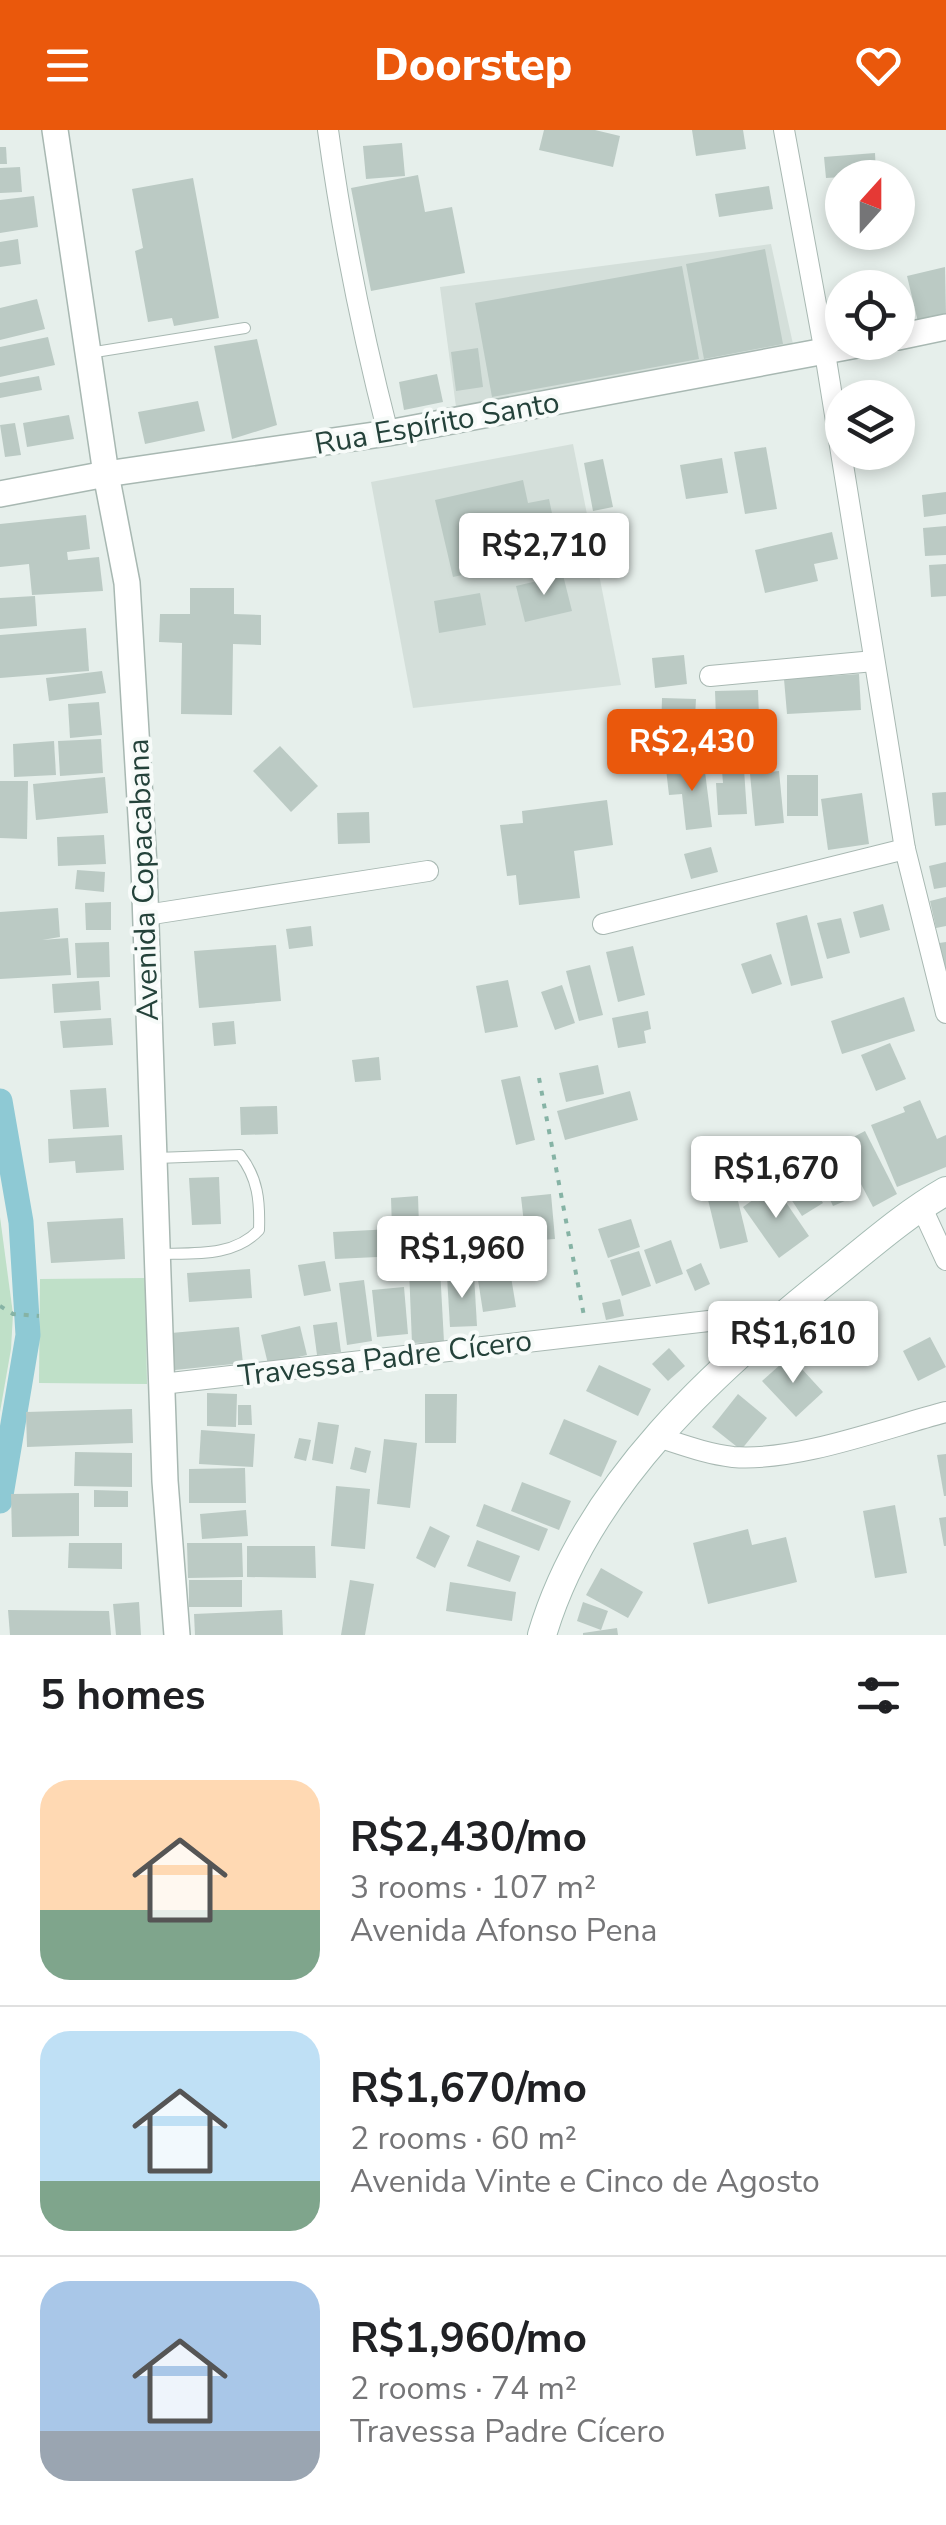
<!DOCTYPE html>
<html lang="en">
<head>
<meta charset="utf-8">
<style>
	body { margin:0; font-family:"Nunito Sans",sans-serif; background:#f6f6f6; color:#202124; height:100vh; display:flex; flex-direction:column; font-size:38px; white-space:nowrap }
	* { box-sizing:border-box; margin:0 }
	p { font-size:32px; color:#757577 }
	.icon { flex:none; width:55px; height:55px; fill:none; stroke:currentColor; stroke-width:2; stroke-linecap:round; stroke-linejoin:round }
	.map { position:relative; height:1505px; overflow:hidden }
	.sheet { display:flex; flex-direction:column; background:#fff; flex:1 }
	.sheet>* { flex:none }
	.needle { width:65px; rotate:21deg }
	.buttons { position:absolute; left:825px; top:30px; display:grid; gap:20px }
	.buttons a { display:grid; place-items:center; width:90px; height:90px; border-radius:50%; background:#fff; box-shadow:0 5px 15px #0003; font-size:50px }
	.price { position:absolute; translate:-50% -85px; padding:0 22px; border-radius:10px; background:#fff; color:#222; font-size:32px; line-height:65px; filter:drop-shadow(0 2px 5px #0008) }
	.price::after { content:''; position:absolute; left:50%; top:60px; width:30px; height:22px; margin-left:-15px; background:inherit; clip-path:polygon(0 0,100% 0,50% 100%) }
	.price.active { background:#ea580c; color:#fff }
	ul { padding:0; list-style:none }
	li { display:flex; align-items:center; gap:30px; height:250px; padding:0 40px }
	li+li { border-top:2px solid #e0e0e0 }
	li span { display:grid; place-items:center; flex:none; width:280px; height:200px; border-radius:30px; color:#555 }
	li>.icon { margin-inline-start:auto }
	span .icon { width:120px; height:120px; fill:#fffc; stroke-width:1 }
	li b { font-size:42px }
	h2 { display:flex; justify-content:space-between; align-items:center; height:120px; padding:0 40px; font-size:42px }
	header { display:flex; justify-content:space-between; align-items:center; height:130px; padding:0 40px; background:#ea580c; color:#fff; font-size:45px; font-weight:800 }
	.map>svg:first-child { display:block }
	.built { fill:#d4dfda }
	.green { fill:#bfe0c8 }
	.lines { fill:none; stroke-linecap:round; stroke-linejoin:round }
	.canal { stroke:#8ec9d4; stroke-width:25 }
	.building { fill:#bbcac4 }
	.service-casing { stroke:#a8b8b2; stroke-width:12 }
	.minor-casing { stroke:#a8b8b2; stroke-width:22 }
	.tertiary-casing { stroke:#a8b8b2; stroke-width:28 }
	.secondary-casing { stroke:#a4bbb3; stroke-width:30 }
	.path { stroke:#86b3a5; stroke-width:4; stroke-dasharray:5 8; stroke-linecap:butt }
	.service { stroke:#fff; stroke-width:10 }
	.minor { stroke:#fff; stroke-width:20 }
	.tertiary { stroke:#fff; stroke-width:25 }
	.secondary { stroke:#fff; stroke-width:28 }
	.labels { text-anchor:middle; stroke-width:8; stroke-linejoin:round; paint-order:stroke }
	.street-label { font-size:30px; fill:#24423a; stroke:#f7fbf9 }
</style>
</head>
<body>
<header><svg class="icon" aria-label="menu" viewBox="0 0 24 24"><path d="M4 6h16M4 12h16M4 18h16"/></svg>Doorstep<svg class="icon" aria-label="heart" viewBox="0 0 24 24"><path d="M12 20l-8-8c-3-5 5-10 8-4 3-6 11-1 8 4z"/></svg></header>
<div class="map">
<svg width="946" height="1505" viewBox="0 0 946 1505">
	<rect width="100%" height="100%" fill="#e6efeb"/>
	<g class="built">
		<path d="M771,114l22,100 -337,63 -16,-120z"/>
		<path d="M573,314l48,241 -208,23 -42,-226z"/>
	</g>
	<g class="green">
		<path d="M0,1087l13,97 -2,35 -11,63z"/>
		<path d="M145,1148l2,106 -108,-1 1,-104z"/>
	</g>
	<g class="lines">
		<path class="canal" d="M0,971l21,121 7,113 -28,166"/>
	</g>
	<g class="building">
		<path d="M544,0h51l25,6 -7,31 -74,-17z"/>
		<path d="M692,0h51l3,19 -50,7z"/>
		<path d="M402,13l3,33 -39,3 -3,-33z"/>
		<path d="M0,17h6l1,17h-7z"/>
		<path d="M875,23l1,22 -50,3 -2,-21z"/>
		<path d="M20,37l2,25 -22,1v-25z"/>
		<path d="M418,45l7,37 27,-5 13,66 -94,18 -20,-103z"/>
		<path d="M193,48l26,140 -45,8 -2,-8 -24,4 -13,-71 8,-3 -11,-59z"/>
		<path d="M769,56l4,23 -54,8 -4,-23z"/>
		<path d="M34,66l4,31 -38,6v-33z"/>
		<path d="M18,109l3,25 -21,3v-25z"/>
		<path d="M765,119l18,95 -79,15 -18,-95z"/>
		<path d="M682,136l17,93 -207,38 -17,-94z"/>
		<path d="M945,137l1,49 -28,6 -11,-46z"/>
		<path d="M898,151l8,40 -8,2v-35l-24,-2z"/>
		<path d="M37,169l8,30 -45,11v-32z"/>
		<path d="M48,207l7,28 -55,12v-30z"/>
		<path d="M257,209l20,86 -45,14 -18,-93z"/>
		<path d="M478,218l5,39 -27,4 -5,-39z"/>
		<path d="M437,244l6,28 -39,8 -5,-28z"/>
		<path d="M39,246l3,14 -42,8v-15z"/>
		<path d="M198,271l7,30 -60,13 -7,-32z"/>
		<path d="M69,285l5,24 -47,8 -4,-24z"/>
		<path d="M15,293l6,32 -16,2 -5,-32z"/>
		<path d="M766,317l11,62 -32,5 -11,-62z"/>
		<path d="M722,328l6,35 -42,6 -6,-34z"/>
		<path d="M603,329l10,48 -20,4 -9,-48z"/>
		<path d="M523,350l5,23 21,-4 9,43 -18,3 3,16 -32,7 -12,-51 -25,6 11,47 -32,7 -18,-77z"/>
		<path d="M946,362v22l-22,3 -2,-22z"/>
		<path d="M86,385l4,34 -23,3 1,8 31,-3 4,34 -71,4 -3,-31 -29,3v-43z"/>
		<path d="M946,396v29l-21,1 -2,-28z"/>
		<path d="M832,402l6,27 -24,5 4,17 -53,12 -10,-43z"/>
		<path d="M946,434v32l-15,1 -2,-32z"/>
		<path d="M563,445l9,36 -47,11 -9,-36z"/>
		<path d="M190,458h44v26l27,1v30l-28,-1 -1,71 -51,-1 1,-71 -23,-1 1,-28h30z"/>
		<path d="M480,463l6,32 -47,8 -5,-32z"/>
		<path d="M35,466l2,30 -37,3v-31z"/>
		<path d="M86,498l3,43 -89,7v-43z"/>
		<path d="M684,525l3,29 -32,4 -3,-30z"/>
		<path d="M102,541l4,22 -57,8 -3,-23z"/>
		<path d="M859,544l2,36 -74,4 -3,-35z"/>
		<path d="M758,560l1,27 -43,1 -1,-27z"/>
		<path d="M662,568l34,1 -2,36 -33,-1z"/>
		<path d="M99,572l3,33 -32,3 -2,-34z"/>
		<path d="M774,590l3,29 -27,3 -2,-30z"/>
		<path d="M101,609l2,34 -43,3 -2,-35z"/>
		<path d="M54,611l2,34 -42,2 -1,-33z"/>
		<path d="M280,616l38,40 -27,26 -38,-41z"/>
		<path d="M704,634l8,63 -26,3 -4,-36 -13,1 -3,-26z"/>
		<path d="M744,639l3,45 -29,1 -2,-32h7l-1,-12z"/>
		<path d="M779,641l5,52 -29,3 -5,-52z"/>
		<rect x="787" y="645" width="31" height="41"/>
		<path d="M105,647l3,36 -72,7 -3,-36z"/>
		<path d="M0,651h28l-1,58 -27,-1z"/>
		<path d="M946,662v33l-11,1 -3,-33z"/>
		<path d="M862,663l7,51 -41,6 -7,-51z"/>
		<path d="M607,670l6,45 -39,6 6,47 -61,7 -3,-30 -9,1 -7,-51 23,-2 -1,-12z"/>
		<path d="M369,682l1,31 -32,1 -1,-31z"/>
		<path d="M104,705l2,29 -48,2 -1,-29z"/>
		<path d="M711,717l7,25 -27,7 -7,-25z"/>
		<path d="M946,732v25l-12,2 -5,-23z"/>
		<path d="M77,740l28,2 -1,20 -29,-3z"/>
		<path d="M946,767v29l-10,2 -6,-27z"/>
		<path d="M111,772v28h-25l-1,-27z"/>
		<path d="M883,774l7,26 -30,8 -7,-26z"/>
		<path d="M58,778l2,29 -18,3 26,-2 3,37 -71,4v-67z"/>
		<path d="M807,785l16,63 -32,8 -15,-63z"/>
		<path d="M841,788l9,35 -23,6 -10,-36z"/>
		<path d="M311,796l2,20 -24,3 -3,-20z"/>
		<path d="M109,812l1,35 -33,1 -2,-35z"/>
		<path d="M946,812v27h-2l-5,-26z"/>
		<path d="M276,815l5,56 -82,7 -5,-57z"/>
		<path d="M633,816l12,49 -27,7 -12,-50z"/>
		<path d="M771,824l11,30 -30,10 -11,-30z"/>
		<path d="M590,835l13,50 -24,6 -13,-50z"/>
		<path d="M508,850l10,47 -33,6 -9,-47z"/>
		<path d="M99,851l2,29 -47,3 -2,-29z"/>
		<path d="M562,855l13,38 -20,7 -14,-38z"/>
		<path d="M904,867l11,34 -73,23 -11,-33z"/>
		<path d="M648,881l3,18 -7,2 2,12 -28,5 -6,-30z"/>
		<path d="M111,888l2,27 -50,3 -3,-27z"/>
		<path d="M234,891l2,23 -22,2 -2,-23z"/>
		<path d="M890,913l16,36 -30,12 -15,-36z"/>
		<path d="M379,927l2,23 -26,2 -3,-22z"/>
		<path d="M598,935l6,29 -38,8 -7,-29z"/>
		<path d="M520,946l15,64 -19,5 -15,-65z"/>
		<path d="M106,958l3,39 -36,2 -3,-39z"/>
		<path d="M630,961l8,29 -73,20 -8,-29z"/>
		<path d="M920,970l17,39 9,-4v32l-49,20 -26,-62 34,-13 -2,-5z"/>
		<path d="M277,976l1,28 -37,1 -1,-28z"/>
		<path d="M865,1001l32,63 -24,13 -33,-63z"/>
		<path d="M122,1005l2,35 -48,3 -1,-12 -26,2 -1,-24z"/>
		<path d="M833,1010l26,55 -26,11 -25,-54z"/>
		<path d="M729,1034l19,78 -28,7 -19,-78z"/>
		<path d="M799,1035l24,38 -21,13 -24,-37z"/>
		<path d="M219,1047l2,47 -29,1 -3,-47z"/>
		<path d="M774,1055l35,51 -30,22 -36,-51z"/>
		<path d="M551,1064l4,45 -29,2 -5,-44z"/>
		<path d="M418,1066l2,59 -85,4 -2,-27 59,-3 -1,-31z"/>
		<path d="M123,1088l2,41 -74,4 -4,-41z"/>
		<path d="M631,1089l9,28 -32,11 -10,-29z"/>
		<path d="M502,1093l14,84 -33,5 -13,-84z"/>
		<path d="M671,1110l12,34 -27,10 -12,-34z"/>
		<path d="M639,1121l12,35 -29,10 -12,-36z"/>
		<path d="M325,1131l6,30 -27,5 -6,-31z"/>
		<path d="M701,1133l9,21 -15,7 -9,-21z"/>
		<path d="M440,1138l4,74 -32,1 -3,-74z"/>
		<path d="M250,1139l2,29 -63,4 -2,-29z"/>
		<path d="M474,1145l3,51 -27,1 -3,-51z"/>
		<path d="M364,1150l8,61 -25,4 -8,-62z"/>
		<path d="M404,1157l4,47 -31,3 -5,-47z"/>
		<path d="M620,1169l4,17 -18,4 -4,-17z"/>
		<path d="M337,1192l4,30 -24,3 -4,-30z"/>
		<path d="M300,1196l7,29 -39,9 -7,-29z"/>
		<path d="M239,1197l4,36 -68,7 -4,-37z"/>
		<path d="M930,1207l16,30 -28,14 -15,-30z"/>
		<path d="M669,1218l16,18 -17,15 -16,-17z"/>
		<path d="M790,1226l33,36 -27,25 -34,-36z"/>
		<path d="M599,1235l52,24 -13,27 -52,-25z"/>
		<path d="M207,1263l30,1 -1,33 -29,-1z"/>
		<path d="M425,1264h32l-1,49h-31z"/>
		<path d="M738,1264l29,24 -26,32 -29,-23z"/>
		<path d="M238,1275h13l1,20h-14z"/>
		<path d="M132,1279l1,34 -106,4 -1,-35z"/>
		<path d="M564,1289l53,22 -16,36 -52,-23z"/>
		<path d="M318,1292l21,3 -6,39 -21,-4z"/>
		<path d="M201,1300l54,4 -2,33 -54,-3z"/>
		<path d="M299,1308l12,2 -5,21 -12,-3z"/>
		<path d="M384,1309l33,4 -7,65 -33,-4z"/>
		<path d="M355,1317l16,4 -5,22 -16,-4z"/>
		<path d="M75,1322l57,1v34l-58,-1z"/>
		<path d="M946,1324v42h-2l-7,-41z"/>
		<path d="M245,1338l1,35h-57v-34z"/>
		<path d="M522,1352l49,19 -12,29 -48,-19z"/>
		<path d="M336,1356l34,3 -5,60 -34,-3z"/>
		<path d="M94,1360l34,1v16h-34z"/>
		<path d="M79,1363v43l-67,1 -1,-43z"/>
		<path d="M484,1374l64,25 -9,22 -63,-25z"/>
		<path d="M895,1375l12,68 -32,5 -12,-67z"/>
		<path d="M246,1380l2,26 -46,3 -2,-25z"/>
		<path d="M946,1387v29h-2l-5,-28z"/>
		<path d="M430,1396l20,10 -15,32 -19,-10z"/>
		<path d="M748,1399l4,16 34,-8 11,45 -89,22 -15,-61z"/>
		<path d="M477,1410l43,16 -10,26 -43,-16z"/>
		<path d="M69,1413h53v26l-54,-1z"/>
		<path d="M187,1413h55l1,34 -55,1z"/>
		<path d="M247,1416h68l1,32 -69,-1z"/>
		<path d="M601,1438l42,24 -15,26 -42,-23z"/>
		<rect x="189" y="1450" width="53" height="27"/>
		<path d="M350,1450l24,4 -9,51h-24z"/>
		<path d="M450,1452l66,10 -4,29 -66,-10z"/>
		<path d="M139,1472l2,33h-25l-3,-31z"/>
		<path d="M583,1472l25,9 -7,19 -24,-9z"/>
		<path d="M8,1480l101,1 2,24h-101z"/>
		<path d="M282,1480l1,25h-88l-1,-21z"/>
		<path d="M617,1498l1,7h-35v-2z"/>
	</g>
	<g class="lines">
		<defs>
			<g id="service">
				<path d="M89,223l156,-25"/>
				<path d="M156,1028l84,-3c18,23 20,46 19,75 -25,27 -65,23 -100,24"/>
			</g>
			<g id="minor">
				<path d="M328,0c14,103 34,202 60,303"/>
				<path d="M784,0l41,223 80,496 41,164"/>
				<path d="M710,546l164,-15"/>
				<path d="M146,785l282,-44"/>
				<path d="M603,794l302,-75"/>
				<path d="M921,1076l25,54"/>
				<path d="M162,1254l625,-72"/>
				<path d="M658,1307c25,8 49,17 75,20 63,5 152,-29 213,-45"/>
			</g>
			<g id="tertiary">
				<path d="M55,0l51,344 21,109 17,283 21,615 12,154"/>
				<path d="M898,207l48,-10"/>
				<path d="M0,364l106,-20 282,-41 485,-91"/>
			</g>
			<path id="secondary" d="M542,1505c44,-150 175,-268 294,-362 36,-29 70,-59 110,-82"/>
		</defs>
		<use href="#service" class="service-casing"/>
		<use href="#minor" class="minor-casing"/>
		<use href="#tertiary" class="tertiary-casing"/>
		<use href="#secondary" class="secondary-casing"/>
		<g class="path">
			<path d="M539,948l45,238"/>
			<path d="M0,1176l13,8 26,2"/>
		</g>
		<use href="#service" class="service"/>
		<use href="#minor" class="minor"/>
		<use href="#tertiary" class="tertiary"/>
		<use href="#secondary" class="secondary"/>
	</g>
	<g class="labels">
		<g class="street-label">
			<text transform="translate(437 293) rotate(-10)" y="10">Rua Espírito Santo</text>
			<text transform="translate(143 750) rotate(-92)" y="10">Avenida Copacabana</text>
			<text transform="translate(385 1228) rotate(-7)" y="10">Travessa Padre Cícero</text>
		</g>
	</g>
</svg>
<div class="buttons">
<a><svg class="needle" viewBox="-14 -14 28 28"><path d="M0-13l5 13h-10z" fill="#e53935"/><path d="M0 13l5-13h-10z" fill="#757577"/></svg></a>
<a><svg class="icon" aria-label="locate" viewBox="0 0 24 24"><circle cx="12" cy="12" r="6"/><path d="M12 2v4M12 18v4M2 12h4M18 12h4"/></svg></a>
<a><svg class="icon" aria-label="layers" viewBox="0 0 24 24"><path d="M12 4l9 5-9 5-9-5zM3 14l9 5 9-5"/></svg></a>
</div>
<b class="price" style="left:544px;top:468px">R$2,710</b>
<b class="price active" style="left:692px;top:664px">R$2,430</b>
<b class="price" style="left:776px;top:1091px">R$1,670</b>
<b class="price" style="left:462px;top:1171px">R$1,960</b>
<b class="price" style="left:793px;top:1256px">R$1,610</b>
</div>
<section class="sheet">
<h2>5 homes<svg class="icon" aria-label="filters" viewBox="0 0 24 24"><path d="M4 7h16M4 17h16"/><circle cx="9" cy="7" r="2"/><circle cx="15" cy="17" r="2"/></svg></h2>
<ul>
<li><span style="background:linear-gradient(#ffd9b3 65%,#7fa58c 0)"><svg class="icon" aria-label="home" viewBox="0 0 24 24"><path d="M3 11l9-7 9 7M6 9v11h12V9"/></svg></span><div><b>R$2,430/mo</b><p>3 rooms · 107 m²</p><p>Avenida Afonso Pena</p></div></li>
<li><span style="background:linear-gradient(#bfe0f5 75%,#7fa58c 0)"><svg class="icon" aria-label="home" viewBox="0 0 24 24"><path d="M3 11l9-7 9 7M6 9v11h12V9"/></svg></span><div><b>R$1,670/mo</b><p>2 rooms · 60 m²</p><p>Avenida Vinte e Cinco de Agosto</p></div></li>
<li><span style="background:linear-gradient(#a9c7e8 75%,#9aa5b1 0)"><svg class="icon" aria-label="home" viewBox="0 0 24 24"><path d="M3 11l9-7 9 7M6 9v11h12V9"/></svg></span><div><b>R$1,960/mo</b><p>2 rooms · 74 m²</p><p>Travessa Padre Cícero</p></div></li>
</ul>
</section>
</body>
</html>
